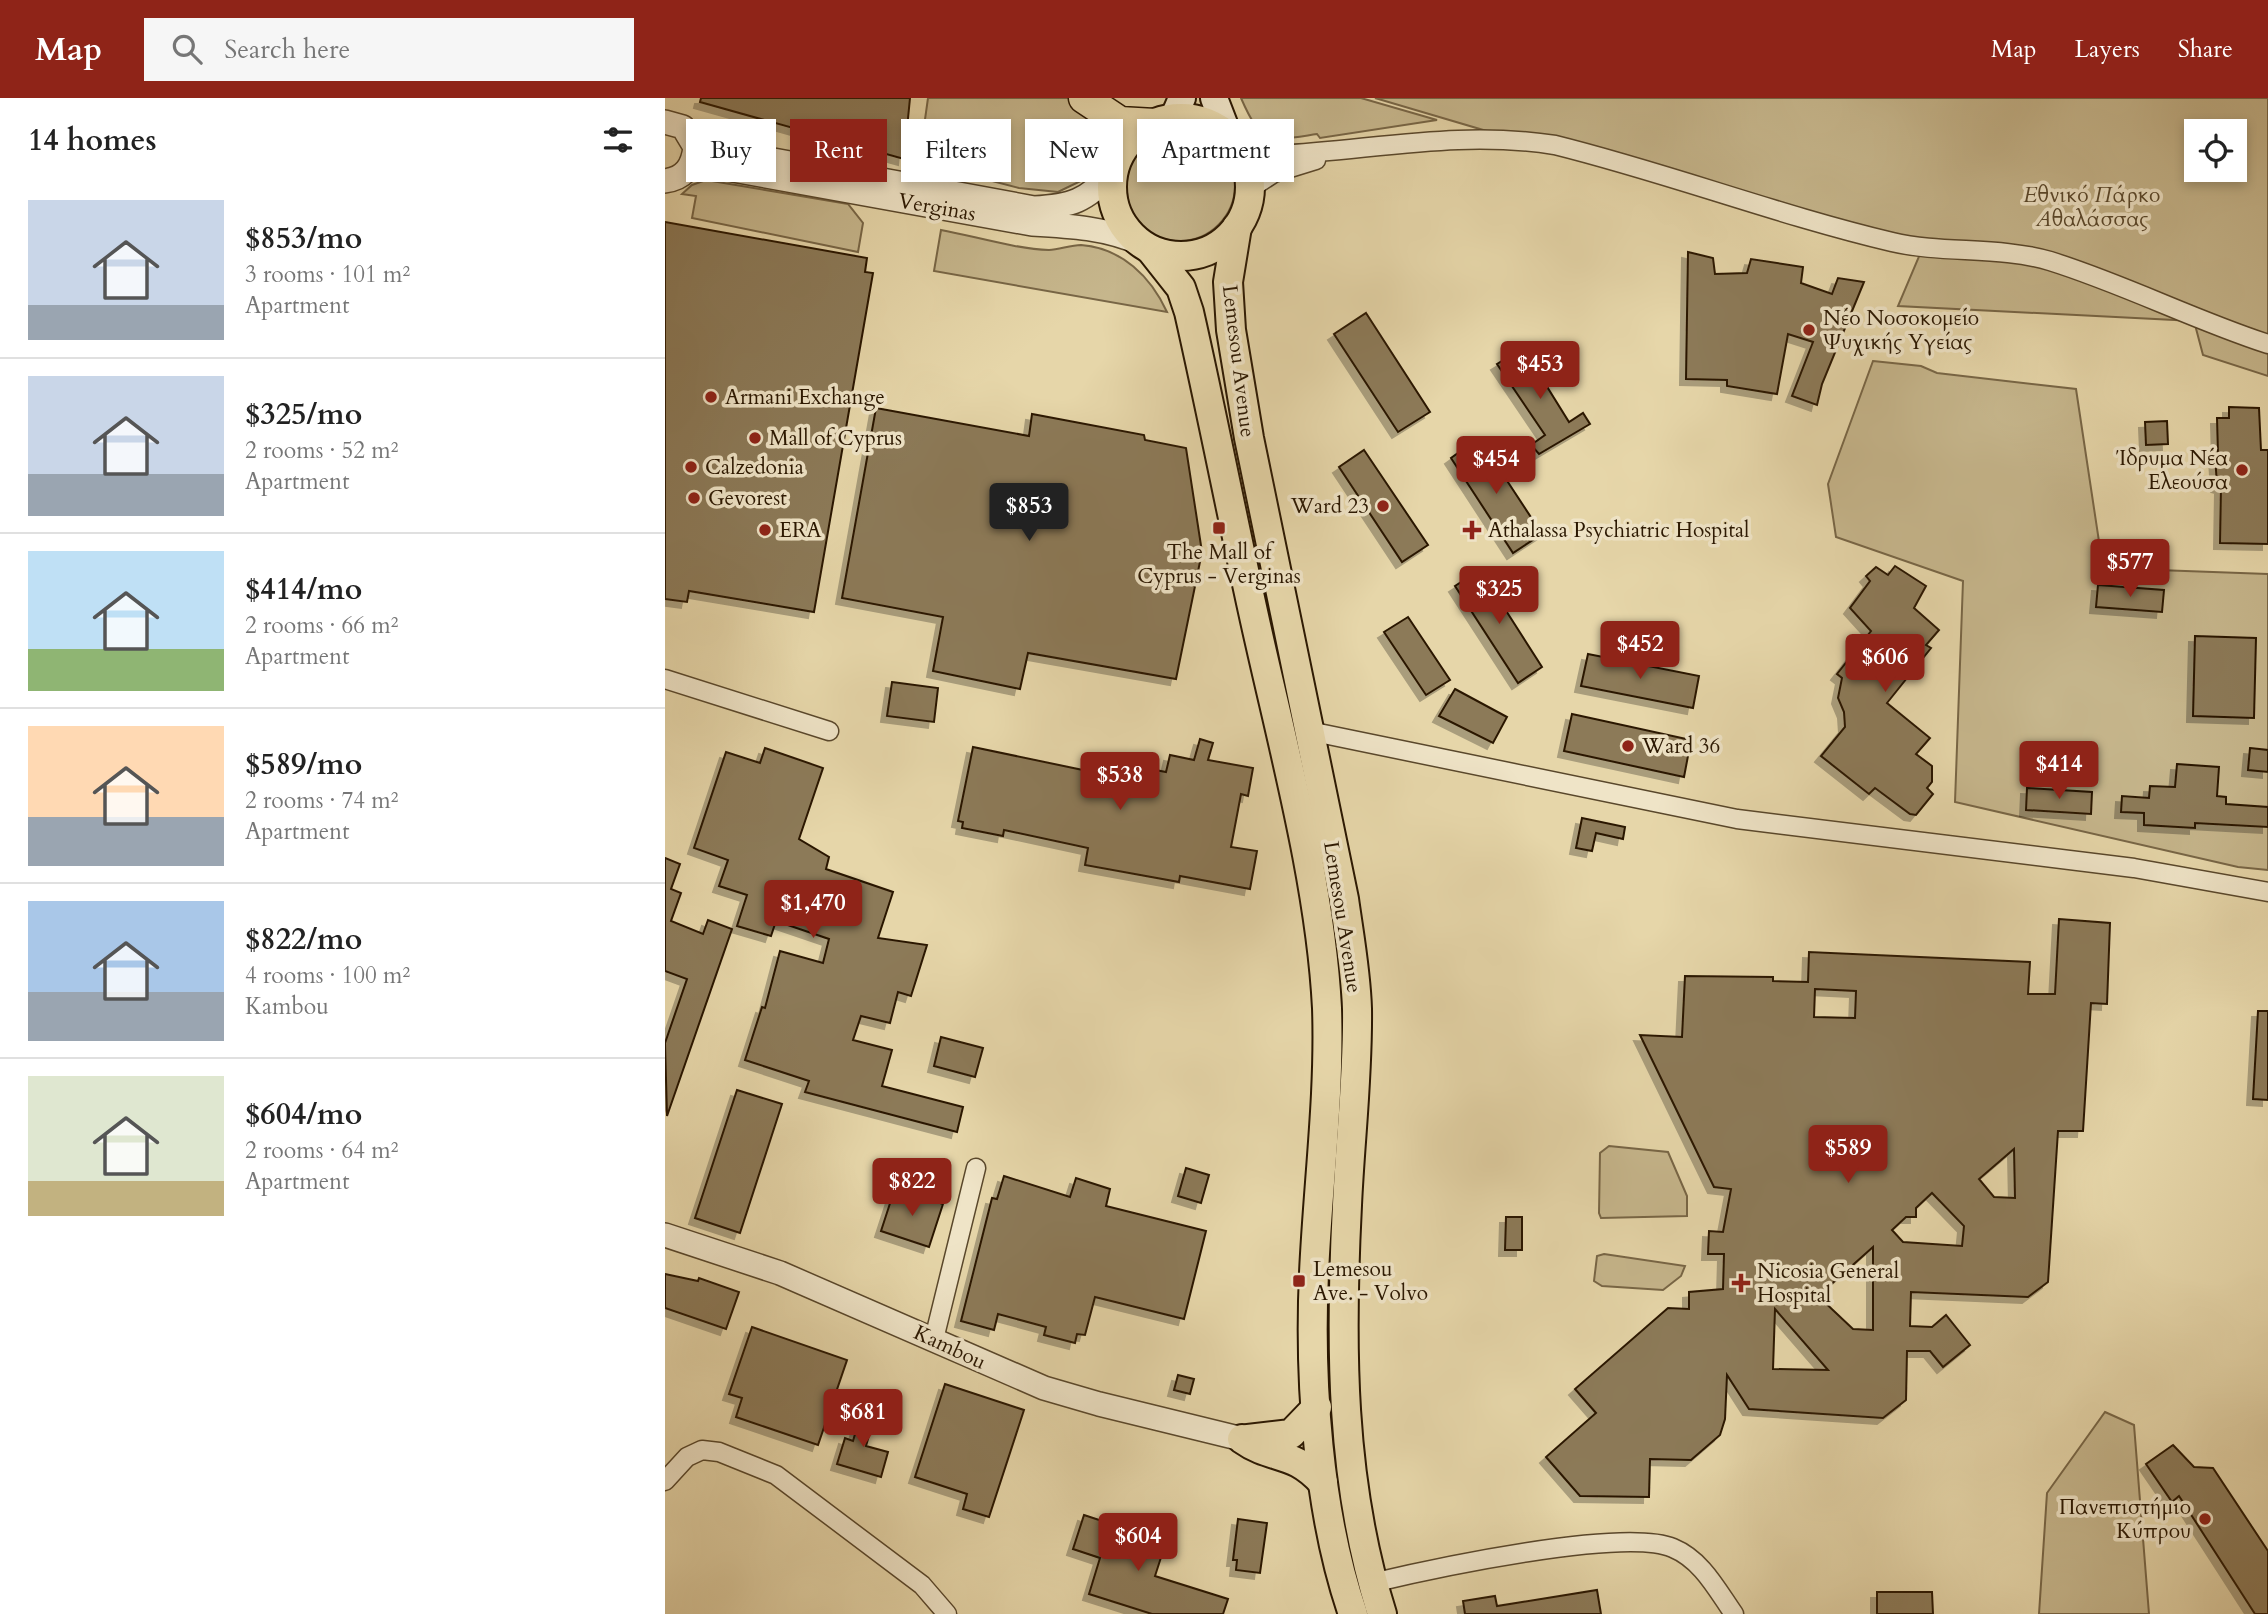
<!DOCTYPE html>
<html lang="en">
<head>
<meta charset="utf-8">
<style>
	body { margin:0; font-family:Cardo,serif; background:#f6f6f6; color:#222; height:100vh; display:flex; flex-direction:column; font-size:26px; white-space:nowrap }
	* { box-sizing:border-box; margin:0 }
	p { font-size:23px; color:#767676 }
	.icon { flex:none; width:38px; height:38px; fill:none; stroke:currentColor; stroke-width:2; stroke-linecap:round; stroke-linejoin:round }
	.map { position:relative; flex:1; overflow:hidden }
	.side { display:flex; flex-direction:column; background:#fff; width:665px }
	.side>* { flex:none }
	.guide { position:absolute; left:21px; top:21px; width:665px; height:63px; display:flex; gap:14px }
	.fabs { position:absolute; left:1519px; top:21px; display:grid; gap:14px }
	.fabs a { display:grid; place-items:center; width:63px; height:63px; border-radius:0px; background:#fff; box-shadow:0 4px 10px #0003; font-size:35px }
	.price { position:absolute; translate:-50% -60px; padding:0 16px; border-radius:7px; background:#8f2418; color:#fff; font-size:23px; line-height:46px; filter:drop-shadow(0 2px 4px #0008) }
	.price::after { content:''; position:absolute; left:50%; top:42px; width:21px; height:16px; margin-left:-10px; background:inherit; clip-path:polygon(0 0,100% 0,50% 100%) }
	.price.selected { background:#222; color:#fff }
	ul { padding:0; list-style:none }
	li { display:flex; align-items:center; gap:21px; height:175px; padding:0 28px }
	li+li { border-top:2px solid #e0e0e0 }
	li span { display:grid; place-items:center; flex:none; width:196px; height:140px; border-radius:0px; color:#555 }
	li>.icon { margin-inline-start:auto }
	span .icon { width:84px; height:84px; fill:#fffc; stroke-width:1 }
	li b { font-size:30px }
	h2 { display:flex; justify-content:space-between; align-items:center; height:84px; padding:0 28px; font-size:30px }
	.pill { padding:0 24px; border-radius:0px; background:#fff; box-shadow:0 4px 10px #0003; font-size:24px; line-height:63px }
	.pill.selected { background:#8f2418; color:#fff }
	header { display:flex; align-items:center; gap:42px; box-sizing:border-box; height:98px; padding:0 35px; background:#8f2418; color:#fff }
	header strong { font-size:33px }
	nav { display:flex; gap:38px; margin-inline-start:auto; font-size:24px }
	.search { width:490px; height:63px; background:#f6f6f6; display:flex; align-items:center; gap:18px; box-sizing:border-box; padding:0 24px; border-radius:0px; color:#767676; font-size:26px }
	main { display:flex; flex:1; min-height:0 }
	.map>svg:first-child { display:block }
	.green { fill:#c6b68c; stroke:#786646; stroke-width:2; fill-rule:evenodd }
	.building { fill:#8c7a58; stroke:#2a1701; stroke-width:2; fill-rule:evenodd; filter:url(#shadow) }
	.lines { fill:none; stroke-linecap:round; stroke-linejoin:round }
	.minor-casing { stroke:#59472b; stroke-width:21 }
	.tertiary-casing { stroke:#59472b; stroke-width:26 }
	.secondary-casing { stroke:#2a1701; stroke-width:30 }
	.primary-casing { stroke:#2a1701; stroke-width:32 }
	.trunk-casing { stroke:#2a1701; stroke-width:33 }
	.minor { stroke:#efe4c7; stroke-width:18 }
	.tertiary { stroke:#efe4c7; stroke-width:23 }
	.secondary { stroke:#efe4c7; stroke-width:26 }
	.primary { stroke:#e6d6a9; stroke-width:28 }
	.trunk { stroke:#e6d6a9; stroke-width:30 }
	.poi-dot { fill:#8f2418; stroke:#efe4c7; stroke-width:2.5 }
	.labels { text-anchor:middle; stroke-width:7; stroke-linejoin:round; paint-order:stroke }
	.park-label { font-size:21px; font-style:italic; fill:#59472b; stroke:#efe4c7 }
	.street-label { font-size:21px; fill:#2a1701; stroke:#efe4c7 }
	.poi-label { font-size:21px; fill:#2a1701; stroke:#efe4c7; text-anchor:start }
</style>
</head>
<body>
<header>
<strong>Map</strong>
<div class="search"><svg class="icon" aria-label="search" viewBox="0 0 24 24"><circle cx="10" cy="10" r="6"/><path d="M15 15l6 6"/></svg>Search here</div>
<nav><a>Map</a><a>Layers</a><a>Share</a></nav>
</header>
<main>
<section class="side">
<h2>14 homes<svg class="icon" aria-label="filters" viewBox="0 0 24 24"><path d="M4 7h16M4 17h16"/><circle cx="9" cy="7" r="2"/><circle cx="15" cy="17" r="2"/></svg></h2>
<ul>
<li><span style="background:linear-gradient(#c9d6e8 75%,#9aa5b1 0)"><svg class="icon" aria-label="home" viewBox="0 0 24 24"><path d="M3 11l9-7 9 7M6 9v11h12V9"/></svg></span><div><b>$853/mo</b><p>3 rooms · 101 m²</p><p>Apartment</p></div></li>
<li><span style="background:linear-gradient(#c9d6e8 70%,#9aa5b1 0)"><svg class="icon" aria-label="home" viewBox="0 0 24 24"><path d="M3 11l9-7 9 7M6 9v11h12V9"/></svg></span><div><b>$325/mo</b><p>2 rooms · 52 m²</p><p>Apartment</p></div></li>
<li><span style="background:linear-gradient(#bfe0f5 70%,#8fb573 0)"><svg class="icon" aria-label="home" viewBox="0 0 24 24"><path d="M3 11l9-7 9 7M6 9v11h12V9"/></svg></span><div><b>$414/mo</b><p>2 rooms · 66 m²</p><p>Apartment</p></div></li>
<li><span style="background:linear-gradient(#ffd9b3 65%,#9aa5b1 0)"><svg class="icon" aria-label="home" viewBox="0 0 24 24"><path d="M3 11l9-7 9 7M6 9v11h12V9"/></svg></span><div><b>$589/mo</b><p>2 rooms · 74 m²</p><p>Apartment</p></div></li>
<li><span style="background:linear-gradient(#a9c7e8 65%,#9aa5b1 0)"><svg class="icon" aria-label="home" viewBox="0 0 24 24"><path d="M3 11l9-7 9 7M6 9v11h12V9"/></svg></span><div><b>$822/mo</b><p>4 rooms · 100 m²</p><p>Kambou</p></div></li>
<li><span style="background:linear-gradient(#dfe7d0 75%,#c2b280 0)"><svg class="icon" aria-label="home" viewBox="0 0 24 24"><path d="M3 11l9-7 9 7M6 9v11h12V9"/></svg></span><div><b>$604/mo</b><p>2 rooms · 64 m²</p><p>Apartment</p></div></li>
</ul>
</section>
<div class="map">
<svg width="1603" height="1516" viewBox="0 0 1603 1516">
	<defs>
		<filter id="shadow"><feDropShadow dx="-6" dy="6" stdDeviation="0" flood-color="#0004"/></filter>
	</defs>
	<rect width="100%" height="100%" fill="#e6d6a9"/>
	<filter id="stains"><feTurbulence type="fractalNoise" baseFrequency=".00286" numOctaves="4"/><feColorMatrix values="0 0 0 0 .2 0 0 0 0 .09 0 0 0 0 .02 0 0 0 .5 -.17"/></filter>
	<radialGradient id="worn" r=".72"><stop offset=".6" stop-color="#630" stop-opacity="0"/><stop offset="1" stop-color="#630" stop-opacity=".3"/></radialGradient>
	<g class="green">
		<path d="M263,0h144l35,32 -18,47 -31,15 -39,-4 -100,-26z"/>
		<path d="M576,0h120l76,22 -117,18 -3,-4c-47,7 -55,12 -76,-36z"/>
		<path d="M710,0h893v278l-65,-21 -9,-34 -296,-15 25,-59 -318,-81zM1531,33h39v39h-39z"/>
		<circle cx="514" cy="87" r="56"/>
		<path d="M41,82l142,24 15,19 -5,29 -166,-34 4,-22 -14,-2 10,-9z"/>
		<path d="M276,132c33,6 75,19 108,20 10,0 21,-5 32,-5 41,3 70,32 86,67l-233,-41z"/>
		<path d="M1208,263l48,5 16,7 139,16 27,179 165,6v296l-30,-3 -283,-65 8,-221 -127,-44 -8,-53z"/>
		<path d="M944,1048l59,6 19,44v20l-86,2 -2,-5 1,-60z"/>
		<path d="M939,1156l81,12 -4,10 -18,14 -61,-4 -8,-5 3,-25z"/>
		<path d="M1440,1314l29,13 15,189h-110l8,-121z"/>
	</g>
	<g class="building">
		<path d="M36,0h209l-6,61 -204,-57z"/>
		<path d="M0,124l202,36 -2,14 8,1 -59,339 -125,-21 -2,11 -22,-3z"/>
		<path d="M1023,154l25,6 2,16 32,-1 4,-14 52,8 -2,16 31,11 6,-16 26,4 -42,102 -5,21 -25,-9 21,-54 -25,-8 -11,60 -50,-8v-6l-41,-1z"/>
		<path d="M701,215l64,99 -32,20 -64,-98z"/>
		<path d="M858,250l46,74 14,-9 7,11 -51,30 -8,-9 14,-10 -48,-71z"/>
		<path d="M1564,309l30,1 2,42h7v94l-48,-1 1,-56 -4,-1 -2,-32h3l-1,-36h12z"/>
		<path d="M211,310l153,28 3,-22 112,21 1,5 41,8 16,104 -26,127 -148,-26 -8,36 -87,-18 10,-54 -101,-19z"/>
		<path d="M1502,323l1,23 -22,1 -1,-23z"/>
		<path d="M814,340l63,96 -29,19 -62,-95z"/>
		<path d="M699,352l64,95 -26,17 -63,-95z"/>
		<path d="M1230,468l31,20 -12,22 25,22 -13,15 5,3 -44,55 43,35 -14,16 16,12v16l-5,6 6,6 -17,21 -6,-1 -35,-26 -6,6 -48,-38 24,-29 -1,-15 -6,-14 4,-20 -5,-4 34,-43 -21,-23 20,-27 -4,-5 10,-9 12,8z"/>
		<path d="M815,472l62,97 -24,16 -63,-97z"/>
		<path d="M1433,487l66,5 -2,22 -66,-5z"/>
		<path d="M743,519l42,63 -24,15 -42,-63z"/>
		<path d="M1530,538l61,2 -2,80 -61,-2z"/>
		<path d="M923,556l111,22 -6,32 -112,-22z"/>
		<path d="M227,584l46,6 -4,34 -47,-6z"/>
		<path d="M790,591l52,28 -14,26 -54,-27z"/>
		<path d="M907,616l119,26 -7,37 -120,-26z"/>
		<path d="M535,641l13,4 -5,17 45,8 -5,28 -7,-2 -10,53 26,4 -7,38 -70,-13 -1,6 -94,-17 3,-17 -84,-18 -1,6 -41,-8 1,-6 -5,-1 15,-74 129,27 2,-14 62,12 4,-17 24,5z"/>
		<path d="M100,650l58,20 -24,71 30,18 -3,12 67,23 -15,46 49,7 -16,51 -13,-4 -8,31 -29,-7 -8,24 39,10 -10,36 81,21 -6,25 -152,-40 4,-11 -64,-21 17,-53 3,1 15,-57 43,12 6,-24 -53,-18 -5,15 -34,-10 10,-31 -28,-9 9,-26 -34,-12 32,-96 34,11z"/>
		<path d="M1585,650l18,2v22l-20,-2z"/>
		<path d="M1512,666l42,3 -2,29 9,1v7l42,3v20l-73,-4v5l-51,-3v-12l-23,-1 1,-16 27,2 1,-12 25,1z"/>
		<path d="M1362,690l65,4 -1,22 -65,-4z"/>
		<path d="M917,720l43,9 -2,12 -27,-6 -4,18 -16,-3z"/>
		<path d="M0,760l15,6 -9,25 10,4 -10,28 32,13 5,-14 24,9 -65,187 -2,-73 22,-64 -22,-8z"/>
		<path d="M1394,821l51,4 -3,81 -16,-1 -8,128h-25l-10,151 -20,15 -117,-5 -1,34 22,1 14,-12 24,30 -27,22 -13,-16h-23l-1,49 -23,18 -134,-9 -22,-34 -2,44 -5,16 -29,25 -41,-1 -1,38 -69,-1 -34,-39 50,-44 -21,-24 93,-81 21,1v-17l34,-3 1,-35h-16l1,-23 14,1 8,-43 -17,-2 -74,-152 42,2 3,-61 88,1v4l35,1 1,-30 221,10 -2,32h27zM1150,891l41,2 -1,27 -41,-1zM1349,1051l1,49 -21,-1 -15,-18zM1267,1095l32,33 -2,20 -59,-4 -11,-12 14,-13h10v-9zM1208,1149v83l-20,-1 -35,-33zM1110,1211l53,61 -55,-1z"/>
		<path d="M1593,913h10v89l-15,-1z"/>
		<path d="M276,939l42,11 -8,29 -41,-11z"/>
		<path d="M72,992l45,14 -42,129 -45,-15z"/>
		<path d="M521,1070l23,7 -8,28 -23,-7z"/>
		<path d="M339,1078l66,21 6,-19 34,11 -4,17 100,25 -22,88 -89,-22 -10,38 -8,-1 -2,9 -31,-8 2,-8 -48,-13 -4,16 -33,-9 31,-123 5,1z"/>
		<path d="M230,1090l48,16 -14,43 -48,-16z"/>
		<path d="M841,1119h16v33h-17z"/>
		<path d="M0,1176l33,7 1,-3 40,14 -13,37 -61,-21z"/>
		<path d="M87,1229l95,33 -29,85 -82,-28 6,-19 -13,-4z"/>
		<path d="M513,1277l16,4 -4,15 -16,-4z"/>
		<path d="M280,1286l79,26 -35,107 -26,-8 4,-15 -52,-17z"/>
		<path d="M198,1309l13,4 -10,35 22,6 -7,25 -44,-13 8,-26 8,3z"/>
		<path d="M1508,1347l21,22 19,1 55,83v63h-13l-76,-118 -7,6 -26,-38z"/>
		<path d="M419,1417l82,27 -11,34 73,23 -5,15h-71l-63,-20 11,-36 -27,-9z"/>
		<path d="M573,1421l29,4 -7,50 -24,-3 1,-10h-4z"/>
		<path d="M932,1492l4,24h-136l-2,-13 32,-5 2,10z"/>
		<path d="M1212,1494h55l1,22h-56z"/>
	</g>
	<g class="lines">
		<defs>
			<g id="minor">
				<path d="M564,39l31,14 18,4c96,-5 180,-25 277,-10 113,28 223,70 337,97 51,12 107,4 158,19 74,23 144,59 218,83"/>
				<path d="M586,90l23,-15 42,-13"/>
				<path d="M0,581l164,52"/>
				<path d="M644,633l428,88 397,49 134,24"/>
				<path d="M269,1241l42,-171"/>
				<path d="M0,1383l22,-24 15,-7 17,2 57,23 146,110 25,29"/>
				<path d="M707,1485c59,-14 252,-56 301,-35 29,12 44,42 61,66"/>
			</g>
			<g id="tertiary">
				<path d="M0,24l18,5 12,20c-2,19 -10,31 -30,34"/>
				<path d="M26,39l17,9 27,7 299,55c38,-2 52,-7 78,-35"/>
				<path d="M24,70l27,-1 316,57c38,2 75,4 110,20"/>
				<path d="M0,1137l115,38 264,115 55,16 143,35"/>
			</g>
			<g id="secondary">
				<path d="M549,0l15,39"/>
				<path d="M508,21l9,-21"/>
			</g>
			<g id="primary">
				<circle cx="516" cy="89" r="69"/>
				<path d="M572,129l-9,55 3,48 18,108 95,461c5,36 12,73 13,110 1,66 -7,130 -10,196 -7,137 -7,277 35,409"/>
				<path d="M486,152l30,38 8,24c25,110 46,221 71,331 26,115 61,247 67,365 3,89 -9,177 -13,265 -5,107 4,240 39,341"/>
				<path d="M577,1341c31,22 50,10 81,44"/>
				<path d="M583,1341l43,-5 26,-27"/>
			</g>
			<path id="trunk" d="M419,0l36,24 35,2"/>
		</defs>
		<use href="#minor" class="minor-casing"/>
		<use href="#tertiary" class="tertiary-casing"/>
		<use href="#secondary" class="secondary-casing"/>
		<use href="#primary" class="primary-casing"/>
		<use href="#trunk" class="trunk-casing"/>
		<use href="#minor" class="minor"/>
		<use href="#tertiary" class="tertiary"/>
		<use href="#secondary" class="secondary"/>
		<use href="#primary" class="primary"/>
		<use href="#trunk" class="trunk"/>
	</g>
	<g class="poi-dot">
		<circle cx="1144" cy="232" r="7"/>
		<circle cx="46" cy="299" r="7"/>
		<circle cx="90" cy="340" r="7"/>
		<circle cx="26" cy="369" r="7"/>
		<circle cx="1577" cy="372" r="7"/>
		<circle cx="29" cy="400" r="7"/>
		<circle cx="718" cy="408" r="7"/>
		<rect x="547" y="423" width="14" height="14" rx="3.5"/>
		<circle cx="100" cy="432" r="7"/>
		<path d="M803.5 421.5h7v7h7v7h-7v7h-7v-7h-7v-7h7z"/>
		<circle cx="963" cy="648" r="7"/>
		<rect x="627" y="1176" width="14" height="14" rx="3.5"/>
		<path d="M1072.5 1174.5h7v7h7v7h-7v7h-7v-7h-7v-7h7z"/>
		<circle cx="1540" cy="1421" r="7"/>
	</g>
	<g class="labels">
		<g class="park-label">
			<text x="1427" y="104">Εθνικό Πάρκο<tspan x="1427" dy="24">Αθαλάσσας</tspan></text>
		</g>
		<g class="street-label">
			<text transform="translate(272 109) rotate(10)" y="7">Verginas</text>
			<text transform="translate(574 263) rotate(83)" y="7">Lemesou Avenue</text>
			<text transform="translate(678 819) rotate(81)" y="7">Lemesou Avenue</text>
			<text transform="translate(285 1249) rotate(25)" y="7">Kambou</text>
		</g>
		<g class="poi-label">
			<text x="1158" y="227">Νέο Νοσοκομείο<tspan x="1158" dy="24">Ψυχικής Υγείας</tspan></text>
			<text x="60" y="306">Armani Exchange</text>
			<text x="104" y="347">Mall of Cyprus</text>
			<text x="1563" y="367" text-anchor="end">Ίδρυμα Νέα<tspan x="1563" dy="24">Ελεούσα</tspan></text>
			<text x="40" y="376">Calzedonia</text>
			<text x="43" y="407">Gevorest</text>
			<text x="704" y="415" text-anchor="end">Ward 23</text>
			<text x="114" y="439">ERA</text>
			<text x="823" y="439">Athalassa Psychiatric Hospital</text>
			<text x="554" y="461" text-anchor="middle">The Mall of<tspan x="554" dy="24">Cyprus - Verginas</tspan></text>
			<text x="977" y="655">Ward 36</text>
			<text x="648" y="1178">Lemesou<tspan x="648" dy="24">Ave. - Volvo</tspan></text>
			<text x="1092" y="1180">Nicosia General<tspan x="1092" dy="24">Hospital</tspan></text>
			<text x="1526" y="1416" text-anchor="end">Πανεπιστήμιο<tspan x="1526" dy="24">Κύπρου</tspan></text>
		</g>
	</g>
	<rect width="100%" height="100%" filter="url(#stains)"/>
	<rect width="100%" height="100%" fill="url(#worn)"/>
</svg>
<div class="fabs">
<a><svg class="icon" aria-label="locate" viewBox="0 0 24 24"><circle cx="12" cy="12" r="6"/><path d="M12 2v4M12 18v4M2 12h4M18 12h4"/></svg></a>
</div>
<b class="price" style="left:875px;top:303px">$453</b>
<b class="price" style="left:831px;top:398px">$454</b>
<b class="price selected" style="left:364px;top:445px">$853</b>
<b class="price" style="left:1465px;top:501px">$577</b>
<b class="price" style="left:834px;top:528px">$325</b>
<b class="price" style="left:975px;top:583px">$452</b>
<b class="price" style="left:1220px;top:596px">$606</b>
<b class="price" style="left:1394px;top:703px">$414</b>
<b class="price" style="left:455px;top:714px">$538</b>
<b class="price" style="left:148px;top:842px">$1,470</b>
<b class="price" style="left:1183px;top:1087px">$589</b>
<b class="price" style="left:247px;top:1120px">$822</b>
<b class="price" style="left:198px;top:1351px">$681</b>
<b class="price" style="left:473px;top:1475px">$604</b>
<div class="guide">
<a class="pill">Buy</a>
<a class="pill selected">Rent</a>
<a class="pill">Filters</a>
<a class="pill">New</a>
<a class="pill">Apartment</a>
</div>
</div>
</main>
</body>
</html>
